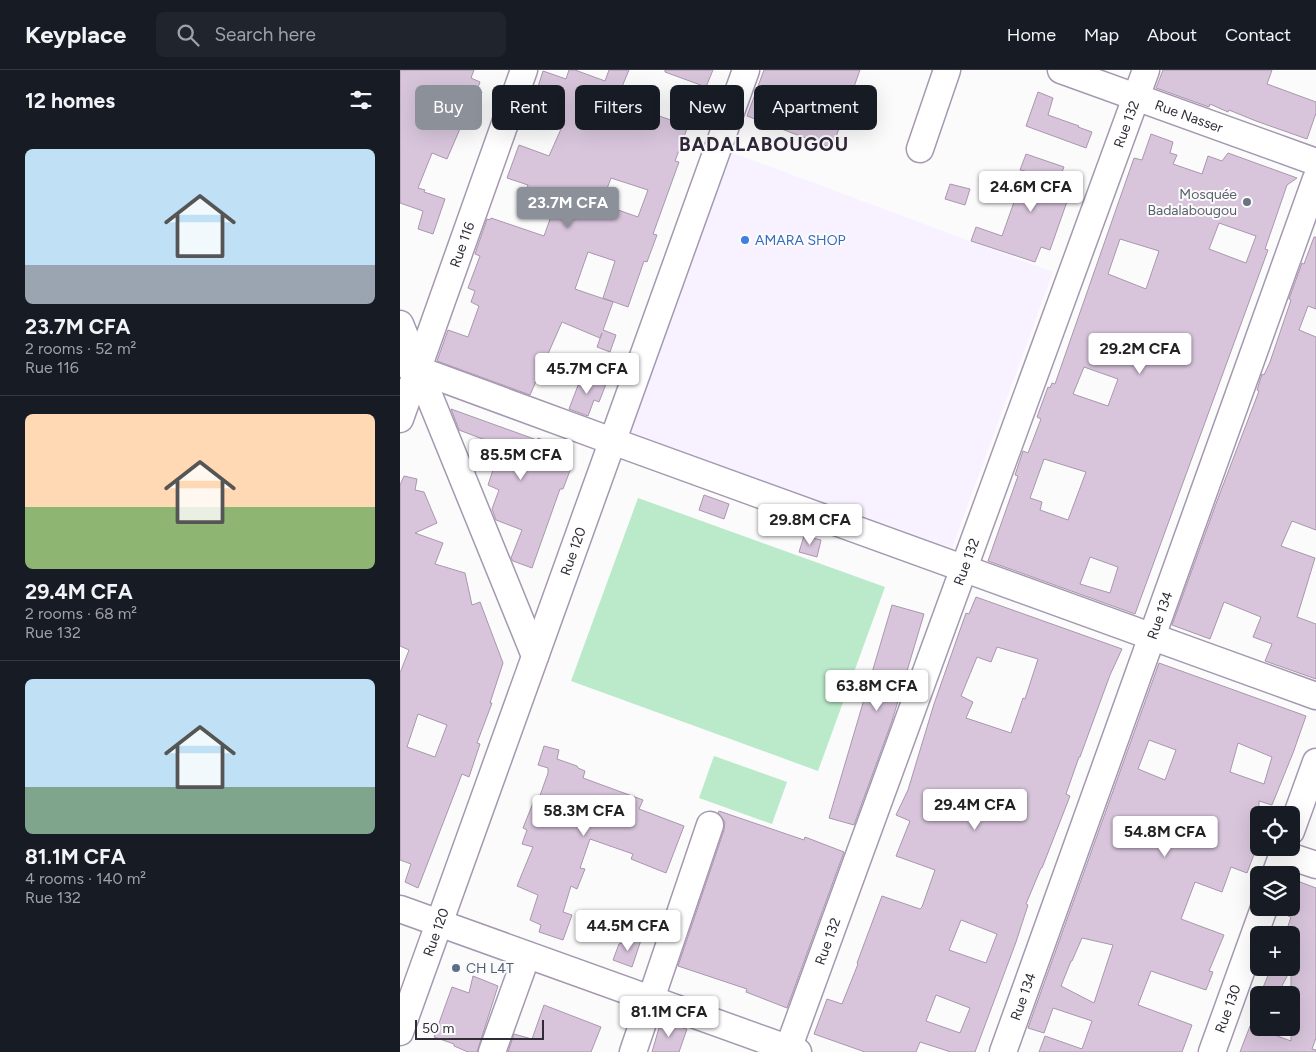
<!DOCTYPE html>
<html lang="en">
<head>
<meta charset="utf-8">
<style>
	body { margin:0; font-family:Figtree,sans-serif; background:#20242c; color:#f1f3f6; height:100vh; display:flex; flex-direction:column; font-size:19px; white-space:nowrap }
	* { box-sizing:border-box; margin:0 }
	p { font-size:16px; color:#9ea1a6 }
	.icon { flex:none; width:28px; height:28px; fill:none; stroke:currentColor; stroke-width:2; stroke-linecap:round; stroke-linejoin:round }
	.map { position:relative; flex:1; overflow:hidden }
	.panel { display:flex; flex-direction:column; background:#171b24; width:400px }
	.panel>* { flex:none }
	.banner { position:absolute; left:15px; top:15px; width:475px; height:45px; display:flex; gap:10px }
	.fabs { position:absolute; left:850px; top:736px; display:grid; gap:10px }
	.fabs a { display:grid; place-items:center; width:50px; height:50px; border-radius:8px; background:#171b24; box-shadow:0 5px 20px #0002; font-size:25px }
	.scale { position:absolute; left:15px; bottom:12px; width:129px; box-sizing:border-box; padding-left:5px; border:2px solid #312c36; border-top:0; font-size:14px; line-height:18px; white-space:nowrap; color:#312c36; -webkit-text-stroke:4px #fbfbfb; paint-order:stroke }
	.price { position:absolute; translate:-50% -42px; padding:0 11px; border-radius:5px; background:#fff; color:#222; font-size:16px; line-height:32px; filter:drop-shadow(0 1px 2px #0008) }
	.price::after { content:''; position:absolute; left:50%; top:30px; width:15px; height:11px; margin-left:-8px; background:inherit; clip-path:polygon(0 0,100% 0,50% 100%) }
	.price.on { background:#8c9099; color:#fff }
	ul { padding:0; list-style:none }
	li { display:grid; align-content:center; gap:10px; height:265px; padding:0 25px }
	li+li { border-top:1px solid #363941 }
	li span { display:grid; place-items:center; height:155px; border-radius:8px; color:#555 }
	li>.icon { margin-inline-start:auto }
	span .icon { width:90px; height:90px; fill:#fffc; stroke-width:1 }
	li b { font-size:21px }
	h2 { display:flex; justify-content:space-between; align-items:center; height:60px; padding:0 25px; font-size:21px }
	.chip { padding:0 18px; border-radius:8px; background:#171b24; box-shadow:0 5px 20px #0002; font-size:18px; line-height:45px }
	.chip.on { background:#8c9099; color:#fff }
	header { display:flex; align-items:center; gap:30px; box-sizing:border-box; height:70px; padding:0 25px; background:#171b24; border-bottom:1px solid #363941 }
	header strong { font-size:24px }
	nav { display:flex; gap:28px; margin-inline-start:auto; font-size:18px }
	.search { width:350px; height:45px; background:#20242c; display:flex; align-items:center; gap:12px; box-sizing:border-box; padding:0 18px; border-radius:8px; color:#9ea1a6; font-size:19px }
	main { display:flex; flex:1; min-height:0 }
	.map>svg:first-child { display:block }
	.built { fill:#f8f1ff }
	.green { fill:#baeaca }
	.building { fill:#d8c5dc; stroke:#a997ad; fill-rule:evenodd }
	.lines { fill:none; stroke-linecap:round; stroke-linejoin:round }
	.minor-casing { stroke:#a598b1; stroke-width:29 }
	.minor { stroke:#fff; stroke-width:26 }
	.worship-dot { fill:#6b7280; stroke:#fbfbfb; stroke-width:2 }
	.shop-dot { fill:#3f7fe0; stroke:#fbfbfb; stroke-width:2 }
	.service-dot { fill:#5c6f8a; stroke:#fbfbfb; stroke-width:2 }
	.labels { text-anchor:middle; stroke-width:4; stroke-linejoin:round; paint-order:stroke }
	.street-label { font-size:14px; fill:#312c36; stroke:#fbfbfb }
	.worship-label { font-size:14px; fill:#5b616d; stroke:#fbfbfb; text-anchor:end }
	.shop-label { font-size:14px; fill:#366cbe; stroke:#fbfbfb; text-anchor:start }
	.service-label { font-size:14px; fill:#4e5e75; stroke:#fbfbfb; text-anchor:start }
	.district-label { font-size:19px; font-weight:bold; letter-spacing:1px; fill:#31273a; stroke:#fbfbfb }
</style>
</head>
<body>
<header>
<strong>Keyplace</strong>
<div class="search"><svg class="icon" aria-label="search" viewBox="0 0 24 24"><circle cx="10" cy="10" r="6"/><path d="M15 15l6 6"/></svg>Search here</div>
<nav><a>Home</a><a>Map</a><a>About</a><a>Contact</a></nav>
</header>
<main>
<section class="panel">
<h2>12 homes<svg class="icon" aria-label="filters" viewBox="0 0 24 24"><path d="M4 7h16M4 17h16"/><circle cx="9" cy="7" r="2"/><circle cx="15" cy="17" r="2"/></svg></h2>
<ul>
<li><span style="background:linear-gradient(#bfe0f5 75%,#9aa5b1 0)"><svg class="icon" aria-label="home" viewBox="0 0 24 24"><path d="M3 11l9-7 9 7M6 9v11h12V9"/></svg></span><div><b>23.7M CFA</b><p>2 rooms · 52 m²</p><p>Rue 116</p></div></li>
<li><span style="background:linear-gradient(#ffd9b3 60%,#8fb573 0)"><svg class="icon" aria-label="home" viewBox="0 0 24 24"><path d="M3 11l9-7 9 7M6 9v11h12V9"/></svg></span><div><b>29.4M CFA</b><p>2 rooms · 68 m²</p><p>Rue 132</p></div></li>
<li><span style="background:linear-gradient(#bfe0f5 70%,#7fa58c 0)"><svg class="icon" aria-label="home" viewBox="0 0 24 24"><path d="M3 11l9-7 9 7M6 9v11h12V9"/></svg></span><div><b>81.1M CFA</b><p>4 rooms · 140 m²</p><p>Rue 132</p></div></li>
</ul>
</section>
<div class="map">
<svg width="916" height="982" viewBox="0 0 916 982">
	<rect width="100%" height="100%" fill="#fbfbfb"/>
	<path class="built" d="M322,79l331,123 -101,276 -328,-117z"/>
	<g class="green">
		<path d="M238,428l247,89 -67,184 -247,-90z"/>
		<path d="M314,686l73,26 -15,42 -73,-26z"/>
	</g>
	<g class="building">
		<path d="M0,0h74l-3,8 9,4 -3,8 5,2 -12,35 -8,-3 -15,35 -15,-6 -14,35 7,2 -1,2 21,7 -12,35 -15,-5 5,-18 -23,-8z"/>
		<path d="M169,0h6l30,11 4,-11h20l-13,31 72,25 -13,35 4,1 -26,72 4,1 -10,27 -3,-1 -16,46 -25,-9 12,-37 -27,-9 -13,37 38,13 -10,28 13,5 -6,17 -13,-5 5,-14 -2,5 -38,-16 -32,73 -93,-34 11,-31 20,7 11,-31 -8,-4 4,-11 -7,-3 12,-32 -5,-2 12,-35 3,1 1,-2 53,18 10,-28 -31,-9 5,-14 -21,-7 12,-33 30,11 16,-36 -37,-12 6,-18h3l6,-19 23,8zM211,108l37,12 -10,27 -37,-13z"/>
		<path d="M265,0h48l-7,17 -41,-15z"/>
		<path d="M364,0h96l-28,78 -85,-32z"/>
		<path d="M763,0h109l-5,14 49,18v11l-9,26 -51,-18 -27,-11 -1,2 -18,-8 -1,3 -53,-19z"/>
		<path d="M638,22l15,6 -5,17 31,11 -1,1 14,5 -6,16 -60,-22z"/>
		<path d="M751,64l22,8 -3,11 7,2 -4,9 29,10 6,-18 14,5 6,-8 69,25 -10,7 -22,64 3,1 -133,364 -147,-53 30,-85 -3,-1 8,-24 5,2 13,-34 -4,-2 11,-30 2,1 2,-5 3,1 79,-226 8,2zM819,153l37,13 -10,27 -37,-14zM720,169l39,12 -13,38 -38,-15zM684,297l34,12 -10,27 -35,-12zM644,389l42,13 -18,48 -28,-10 2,-8 -12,-4zM690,487l28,10 -8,26 -30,-9z"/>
		<path d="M626,84l38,13 -9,22 15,4 -20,57 -9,-3 -6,15 -64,-21 5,-14 26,9 23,-65 -5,-1z"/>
		<path d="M550,114l20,5 -5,16 -20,-6z"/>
		<path d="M914,167h2v72l-8,-3 -9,24 17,7v193l-24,-9 -11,25 34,12 -18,59 19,7v55l-51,-18 7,-17 -19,-7 8,-20 -37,-15 -14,37 -38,-14 45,-124 42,-110 -2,-1 5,-16 2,1 6,-13 21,-62 -2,-1 13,-36 2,1z"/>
		<path d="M182,305l24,9 -7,18 -5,-2 -6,16 -19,-7z"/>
		<path d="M51,339l86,31 1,-2 24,9 -1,3 10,4 -4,12 4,2 -8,21h-3l-28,79 -19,-7 -2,-3 11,-28 -26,-10 -4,-11 7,-19 -11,-5 6,-18 -8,-3 7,-21 -34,-13z"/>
		<path d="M4,406l13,3 -2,11 9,2 13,31 -22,10 28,10 -8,21 30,9 7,32 8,-3 23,61 -13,40h2l-15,40 3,1 -11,33 -7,-3 -44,114 -13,-6 6,-18 -11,-4v-187l9,-23 -9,-4v-161zM18,644l29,11 -12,32 -28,-10z"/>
		<path d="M304,425l25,9 -5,15 -25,-9z"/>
		<path d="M404,466l17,4 -4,17 -18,-5z"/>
		<path d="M576,527l146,52 -12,26 -30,82h-1l-13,37 4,2 -28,72h-1l-15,36 2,1 -12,37 -41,110h-24l-31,-10 -4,10h-51l-51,-18 13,-35 15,5 16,-40 -1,-1 25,-67 38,13 2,-2 13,-37 -39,-14 14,-35 -14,-6 12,-25 26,-86 32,-91 3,1zM597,577l41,12 -13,40 -2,-1 -12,35 -45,-15 7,-16 -12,-6 16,-39 14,5zM561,850l36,14 -11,29 -37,-13zM536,925l34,13 -10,25 -34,-12z"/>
		<path d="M492,535l32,9 -32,107 -38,104 -25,-7z"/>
		<path d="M759,593l147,53 -13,37 -21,52 -13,-4v40l-12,32 -16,-6 -9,25 -27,-10 -14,37 43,16 -15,36 4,1 -7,18 -55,-19 -13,34 54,20 -10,27h-143l6,-16 37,13 10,-28 -39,-13 -9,25 -16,-5zM749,670l27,10 -11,30 -27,-11zM838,673l34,14 -8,27 -34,-12zM682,868l31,7 -19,58 -33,-17 10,-25h1z"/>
		<path d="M144,676l15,4 -2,9 20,7 1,2 7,3 -2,7 60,22 -4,9 45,17 -18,47 -35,-14 2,-5 -43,-15 -10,29 5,1 -8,20 -6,-3 -8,26 9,3 -9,25 -24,-8 2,-7 -11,-5 8,-25 -21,-9 16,-39 -11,-3 5,-14 -4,-2 10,-25 4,1 11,-31v-5l-10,-3z"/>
		<path d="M319,741l85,29 1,-3 39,15 -57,156 -41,-16 1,-3 -69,-23 46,-136 1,-8 -7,-9z"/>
		<path d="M900,812l16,6v150l-4,11 4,1v2h-76l10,-26 41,15v-72l-14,26h-17l11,-27h20v-33h-6l6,-18 -3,-1z"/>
		<path d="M242,867l-10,30 -19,-7 6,-16z"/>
		<path d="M73,906l25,10 -21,66h-9l-14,-6v-2l-20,-7 18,-50 17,6z"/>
		<path d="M144,935l57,22 -10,25h-83l6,-18 18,5z"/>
		<path d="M261,951l26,8 -8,23h-27z"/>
	</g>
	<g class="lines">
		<defs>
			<g id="minor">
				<path id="s1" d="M661,0l255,92"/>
				<path d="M520,79l27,-79"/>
				<path d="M0,254l135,332"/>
				<path d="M0,293l212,78 704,255"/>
				<path id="s2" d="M0,349l124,-349"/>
				<path d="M891,761l25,-69"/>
				<path d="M883,784l33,11"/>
				<path d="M875,805l10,-27"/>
				<path d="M0,839l398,143"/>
				<path id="s3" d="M0,962l346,-962"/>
				<path d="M92,982l35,-97"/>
				<path d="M233,982l77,-227"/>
				<path id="s4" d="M387,982l359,-982"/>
				<path id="s5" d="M603,982l313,-873"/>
				<path id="s6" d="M812,982l52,-144"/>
			</g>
		</defs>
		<use href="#minor" class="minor-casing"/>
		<use href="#minor" class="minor"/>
	</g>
	<circle class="worship-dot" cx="847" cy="132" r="5"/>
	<circle class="shop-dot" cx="345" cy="170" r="5"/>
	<circle class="service-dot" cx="56" cy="898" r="5"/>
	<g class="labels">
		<g class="street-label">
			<text dy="5" stroke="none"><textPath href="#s1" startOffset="136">Rue Nasser</textPath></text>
			<text dy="5" stroke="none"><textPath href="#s4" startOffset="988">Rue 132</textPath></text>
			<text dy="5" stroke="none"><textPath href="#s2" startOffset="185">Rue 116</textPath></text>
			<text dy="5" stroke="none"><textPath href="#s3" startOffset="511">Rue 120</textPath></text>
			<text dy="5" stroke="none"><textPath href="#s4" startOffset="522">Rue 132</textPath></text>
			<text dy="5" stroke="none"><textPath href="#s5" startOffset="464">Rue 134</textPath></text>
			<text dy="5" stroke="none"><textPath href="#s3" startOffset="106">Rue 120</textPath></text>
			<text dy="5" stroke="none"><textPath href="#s4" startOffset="118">Rue 132</textPath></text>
			<text dy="5" stroke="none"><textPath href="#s5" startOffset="59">Rue 134</textPath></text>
			<text dy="5" stroke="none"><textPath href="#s6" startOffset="46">Rue 130</textPath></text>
		</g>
		<g class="worship-label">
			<text x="837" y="129">Mosquée<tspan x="837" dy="16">Badalabougou</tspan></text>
		</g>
		<g class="shop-label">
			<text x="355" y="175">AMARA SHOP</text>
		</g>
		<g class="service-label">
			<text x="66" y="903">CH L4T</text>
		</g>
		<g class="district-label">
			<text x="364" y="81">BADALABOUGOU</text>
		</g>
	</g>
</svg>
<div class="fabs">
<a><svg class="icon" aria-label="locate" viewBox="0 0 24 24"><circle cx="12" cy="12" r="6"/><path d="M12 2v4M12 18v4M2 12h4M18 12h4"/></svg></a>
<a><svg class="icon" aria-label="layers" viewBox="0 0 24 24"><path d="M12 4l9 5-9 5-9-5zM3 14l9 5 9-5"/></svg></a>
<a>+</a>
<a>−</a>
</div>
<div class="scale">50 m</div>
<b class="price" style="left:631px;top:143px">24.6M CFA</b>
<b class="price on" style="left:168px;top:159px">23.7M CFA</b>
<b class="price" style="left:740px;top:305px">29.2M CFA</b>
<b class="price" style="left:187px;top:325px">45.7M CFA</b>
<b class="price" style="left:121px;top:411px">85.5M CFA</b>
<b class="price" style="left:410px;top:476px">29.8M CFA</b>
<b class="price" style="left:477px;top:642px">63.8M CFA</b>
<b class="price" style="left:575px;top:761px">29.4M CFA</b>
<b class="price" style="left:184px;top:767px">58.3M CFA</b>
<b class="price" style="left:765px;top:788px">54.8M CFA</b>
<b class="price" style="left:228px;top:882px">44.5M CFA</b>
<b class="price" style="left:269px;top:968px">81.1M CFA</b>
<div class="banner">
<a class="chip on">Buy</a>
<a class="chip">Rent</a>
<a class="chip">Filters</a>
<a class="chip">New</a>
<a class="chip">Apartment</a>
</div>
</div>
</main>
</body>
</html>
